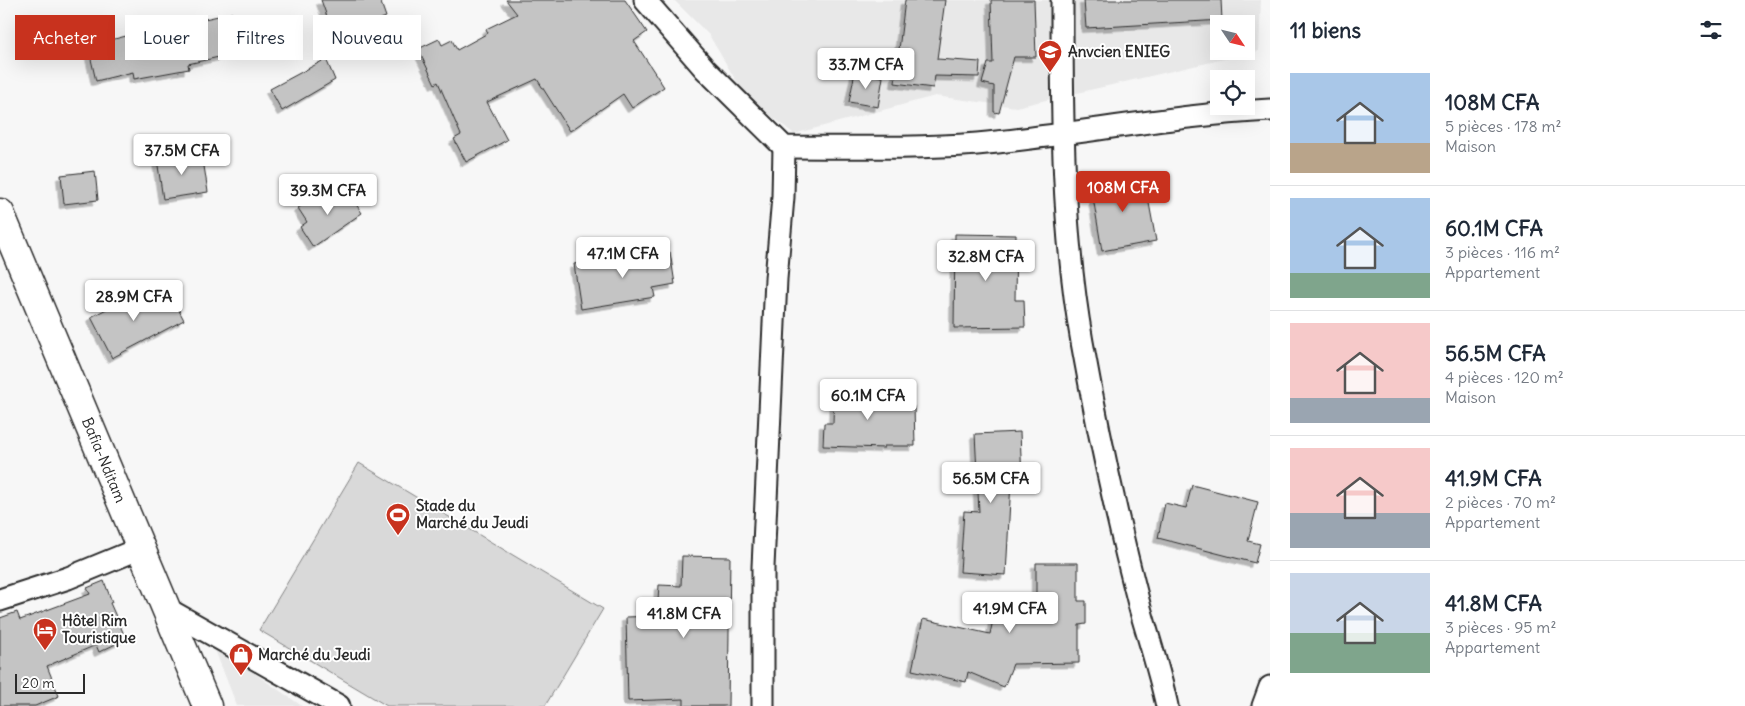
<!DOCTYPE html>
<html lang="fr">
<head>
<meta charset="utf-8">
<style>
	body { margin:0; font-family:Delius,sans-serif; background:#f2f2f3; color:#1f2937; height:100vh; display:flex; flex-direction:column; font-size:19px; white-space:nowrap }
	* { box-sizing:border-box; margin:0 }
	p { font-size:16px; color:#747a83 }
	.icon { flex:none; width:28px; height:28px; fill:none; stroke:currentColor; stroke-width:2; stroke-linecap:round; stroke-linejoin:round }
	.map { position:relative; flex:1; overflow:hidden }
	.sheet { display:flex; flex-direction:column; background:#fff; width:475px }
	.sheet>* { flex:none }
	.top-card { position:absolute; left:15px; top:15px; width:475px; height:45px; display:flex; gap:10px }
	.needle { width:32px; rotate:125deg }
	.fabs { position:absolute; left:1210px; top:15px; display:grid; gap:10px }
	.fabs a { display:grid; place-items:center; width:45px; height:45px; border-radius:0px; background:#fff; box-shadow:0 5px 20px #0002; font-size:25px }
	.scale { position:absolute; left:15px; bottom:12px; width:70px; box-sizing:border-box; padding-left:5px; border:2px solid #2b2b2b; border-top:0; font-size:14px; line-height:18px; white-space:nowrap; color:#2b2b2b; -webkit-text-stroke:4px #fff; paint-order:stroke }
	.price { position:absolute; translate:-50% -42px; padding:0 11px; border-radius:5px; background:#fff; color:#222; font-size:16px; line-height:32px; filter:drop-shadow(0 1px 2px #0008) }
	.price::after { content:''; position:absolute; left:50%; top:30px; width:15px; height:11px; margin-left:-8px; background:inherit; clip-path:polygon(0 0,100% 0,50% 100%) }
	.price.selected { background:#c8321e; color:#fff }
	ul { padding:0; list-style:none }
	li { display:flex; align-items:center; gap:15px; height:125px; padding:0 20px }
	li+li { border-top:1px solid #e0e1e3 }
	li span { display:grid; place-items:center; flex:none; width:140px; height:100px; border-radius:0px; color:#555 }
	li>.icon { margin-inline-start:auto }
	span .icon { width:60px; height:60px; fill:#fffc; stroke-width:1 }
	li b { font-size:21px }
	h2 { display:flex; justify-content:space-between; align-items:center; height:60px; padding:0 20px; font-size:21px }
	.chip { padding:0 18px; border-radius:0px; background:#fff; box-shadow:0 5px 20px #0002; font-size:18px; line-height:45px }
	.chip.selected { background:#c8321e; color:#fff }
	main { display:flex; flex:1; min-height:0 }
	.map>svg:first-child { display:block }
	.built { fill:#e8e8e8; fill-rule:evenodd }
	.green { fill:#d9d9d9; stroke:#828282 }
	.building { fill:#c4c4c4; stroke:#2b2b2b; filter:url(#shadow) }
	.lines { fill:none; stroke-linecap:round; stroke-linejoin:round }
	.minor-casing { stroke:#2b2b2b; stroke-width:25 }
	.secondary-casing { stroke:#2b2b2b; stroke-width:31 }
	.minor { stroke:#fff; stroke-width:21 }
	.secondary { stroke:#fff; stroke-width:28 }
	.labels { text-anchor:middle; stroke-width:4; stroke-linejoin:round; paint-order:stroke }
	.poi-label { font-size:15px; font-weight:bold; fill:#2b2b2b; stroke:#fff; text-anchor:start }
	.street-label { font-size:15px; fill:#2b2b2b; stroke:#fff }
</style>
</head>
<body>
<main>
<div class="map">
<svg width="1270" height="706" viewBox="0 0 1270 706">
	<defs>
		<filter id="shadow"><feDropShadow dx="-4.5" dy="4.5" stdDeviation="0" flood-color="#0004"/></filter>
	</defs>
	<rect width="100%" height="100%" fill="#f7f7f7"/>
	<filter id="ink" filterUnits="userSpaceOnUse"><feTurbulence type="fractalNoise" baseFrequency=".02" numOctaves="2"/><feDisplacementMap in="SourceGraphic" scale="10" xChannelSelector="R" yChannelSelector="G"/><feConvolveMatrix kernelMatrix="1 2 1 2 8 2 1 2 1" color-interpolation-filters="sRGB"/></filter>
	<g filter="url(#ink)">
		<g class="built">
			<path d="M674,0h587l-2,51 -243,56 -81,-11 -141,38 -50,-40 -35,-59zM1219,24h27v27h-27z"/>
			<path d="M213,645l89,61h-65z"/>
		</g>
		<path class="green" d="M359,463l244,146 -58,97h-158l-128,-76z"/>
		<g class="building">
			<path d="M321,0h59l6,17 -52,19z"/>
			<path d="M506,0h119l22,32 -13,9 30,46 -32,21 -9,-14 -53,37 -33,-52 -50,23 20,38 -41,22 -12,-23 7,-4 -23,-53 -3,2 -17,-35 21,-10 3,6 10,-5 5,10 31,-17 -2,-4 31,-15z"/>
			<path d="M905,0h40l-8,59 43,3 -1,15 -44,-1 -2,12 -38,-5z"/>
			<path d="M991,0h43l2,57h-22l-15,56 -5,-1v-26l-12,-3 6,-20h5z"/>
			<path d="M1084,0h137l1,20 -136,8z"/>
			<path d="M232,13l9,39 -53,12 1,5 -55,10 -1,-7 -37,9 -8,-35 38,-10 66,-12 -1,-2z"/>
			<path d="M326,59l9,21 -53,31 -12,-22z"/>
			<path d="M855,72l28,5 -5,30 -29,-5z"/>
			<path d="M202,153l6,39 -45,7 -6,-40z"/>
			<path d="M95,171l3,29 -34,4 -3,-29z"/>
			<path d="M1144,176l12,65 -54,10 -11,-66z"/>
			<path d="M345,188l17,25 -49,34 -13,-20 7,-5 -9,-14 20,-14 6,9z"/>
			<path d="M955,234l61,1 -1,65h9l1,27 -71,1z"/>
			<path d="M648,252v4l22,-4 5,32 -22,4 2,9 -74,12 -7,-45z"/>
			<path d="M145,289l10,21 19,-9 10,19 -72,38 -21,-41z"/>
			<path d="M834,388l52,1v18l28,-1 1,40h-31v2l-61,-2 1,-23h9z"/>
			<path d="M1020,432l2,48 -11,1 -5,94 -46,-3 4,-61 15,1 -4,-78z"/>
			<path d="M1192,485l66,17 -10,39 12,3 -5,19 -97,-25 7,-35 21,5z"/>
			<path d="M682,556l48,1 -2,149h-44v-7l-56,2 -2,-84 31,-1 2,-31 22,1z"/>
			<path d="M1036,563h42v38h8v23l-7,1v38l-66,1 -9,23 -36,-15 -2,10 -54,-12 11,-51 67,15 5,-24 41,10z"/>
			<path d="M104,581l8,21 -2,1 16,36 -27,13 -3,-7 -49,21 12,30 -24,10h-35v-88l17,-6 3,8 70,-26 -3,-6z"/>
		</g>
		<g class="lines">
			<defs>
				<g id="minor">
					<path d="M645,0l60,69 79,78c64,0 129,2 193,-3 98,-9 195,-29 293,-34"/>
					<path d="M1062,0c0,114 0,230 20,342 16,89 35,178 58,266 9,32 20,65 27,98"/>
					<path d="M0,600l68,-22 73,-30"/>
					<path d="M167,609l172,97"/>
					<path d="M763,706v-139l13,-288 7,-82 1,-50"/>
					<path d="M1263,706l7,-19"/>
				</g>
				<g id="secondary">
					<path id="s1" d="M0,213l207,493"/>
				</g>
			</defs>
			<use href="#minor" class="minor-casing"/>
			<use href="#secondary" class="secondary-casing"/>
			<use href="#minor" class="minor"/>
			<use href="#secondary" class="secondary"/>
		</g>
	</g>
	<defs>
		<symbol id="university-pin" viewBox="-11 -11 22 30"><path d="M0 17L-7.5 6A9.5 9.5 0 1 1 7.5 6Z" fill="#c8321e" stroke="#fff"/><path d="M0-5L7-2L0 1L-7-2ZM-4 1L0 2.5L4 1V4Q0 6-4 4Z" fill="#fff"/></symbol>
		<symbol id="stadium-pin" viewBox="-11 -11 22 30"><path d="M0 17L-7.5 6A9.5 9.5 0 1 1 7.5 6Z" fill="#c8321e" stroke="#fff"/><path d="M0-5a6.5 5 0 1 0 0 10a6.5 5 0 1 0 0-10ZM-3.5-1.8h7v3.6h-7Z" fill="#fff"/></symbol>
		<symbol id="hotel-pin" viewBox="-11 -11 22 30"><path d="M0 17L-7.5 6A9.5 9.5 0 1 1 7.5 6Z" fill="#c8321e" stroke="#fff"/><path d="M-6-4.5h1.5V1H6V5H4.5V3h-9V5H-6ZM-4 0a1.8 1.8 0 1 1 3.6 0ZM.5 0V-2.5h3Q6-2.5 6 0Z" fill="#fff"/></symbol>
		<symbol id="shop-pin" viewBox="-11 -11 22 30"><path d="M0 17L-7.5 6A9.5 9.5 0 1 1 7.5 6Z" fill="#c8321e" stroke="#fff"/><path d="M-5-2.5h2.3a2.7 3.5 0 0 1 5.4 0H5L5.5 6h-11ZM-1.5-2.5h3a1.5 2.3 0 0 0-3 0Z" fill="#fff"/></symbol>
	</defs>
	<g fill-rule="evenodd">
		<use href="#university-pin" x="1036" y="38" width="28" height="38"/>
		<use href="#stadium-pin" x="384" y="501" width="28" height="38"/>
		<use href="#hotel-pin" x="31" y="616" width="28" height="38"/>
		<use href="#shop-pin" x="227" y="641" width="28" height="38"/>
	</g>
	<g class="labels">
		<g class="poi-label">
			<text x="1068" y="57">Anvcien ENIEG</text>
			<text x="416" y="511">Stade du<tspan x="416" dy="17">Marché du Jeudi</tspan></text>
			<text x="62" y="626">Hôtel Rim<tspan x="62" dy="17">Touristique</tspan></text>
			<text x="258" y="660">Marché du Jeudi</text>
		</g>
		<g class="street-label">
			<text dy="5" stroke="none"><textPath href="#s1" startOffset="268">Bafia-Nditam</textPath></text>
		</g>
	</g>
</svg>
<div class="fabs">
<a><svg class="needle" viewBox="-14 -14 28 28"><path d="M0-13l5 13h-10z" fill="#e53935"/><path d="M0 13l5-13h-10z" fill="#747a83"/></svg></a>
<a><svg class="icon" aria-label="locate" viewBox="0 0 24 24"><circle cx="12" cy="12" r="6"/><path d="M12 2v4M12 18v4M2 12h4M18 12h4"/></svg></a>
</div>
<div class="scale">20 m</div>
<b class="price" style="left:866px;top:90px">33.7M CFA</b>
<b class="price" style="left:182px;top:176px">37.5M CFA</b>
<b class="price selected" style="left:1123px;top:213px">108M CFA</b>
<b class="price" style="left:328px;top:216px">39.3M CFA</b>
<b class="price" style="left:623px;top:279px">47.1M CFA</b>
<b class="price" style="left:986px;top:282px">32.8M CFA</b>
<b class="price" style="left:134px;top:322px">28.9M CFA</b>
<b class="price" style="left:868px;top:421px">60.1M CFA</b>
<b class="price" style="left:991px;top:504px">56.5M CFA</b>
<b class="price" style="left:1010px;top:634px">41.9M CFA</b>
<b class="price" style="left:684px;top:639px">41.8M CFA</b>
<div class="top-card">
<a class="chip selected">Acheter</a>
<a class="chip">Louer</a>
<a class="chip">Filtres</a>
<a class="chip">Nouveau</a>
</div>
</div>
<section class="sheet">
<h2>11 biens<svg class="icon" aria-label="filters" viewBox="0 0 24 24"><path d="M4 7h16M4 17h16"/><circle cx="9" cy="7" r="2"/><circle cx="15" cy="17" r="2"/></svg></h2>
<ul>
<li><span style="background:linear-gradient(#a9c7e8 70%,#b9a48a 0)"><svg class="icon" aria-label="home" viewBox="0 0 24 24"><path d="M3 11l9-7 9 7M6 9v11h12V9"/></svg></span><div><b>108M CFA</b><p>5 pièces · 178 m²</p><p>Maison</p></div></li>
<li><span style="background:linear-gradient(#a9c7e8 75%,#7fa58c 0)"><svg class="icon" aria-label="home" viewBox="0 0 24 24"><path d="M3 11l9-7 9 7M6 9v11h12V9"/></svg></span><div><b>60.1M CFA</b><p>3 pièces · 116 m²</p><p>Appartement</p></div></li>
<li><span style="background:linear-gradient(#f6c9c9 75%,#9aa5b1 0)"><svg class="icon" aria-label="home" viewBox="0 0 24 24"><path d="M3 11l9-7 9 7M6 9v11h12V9"/></svg></span><div><b>56.5M CFA</b><p>4 pièces · 120 m²</p><p>Maison</p></div></li>
<li><span style="background:linear-gradient(#f6c9c9 65%,#9aa5b1 0)"><svg class="icon" aria-label="home" viewBox="0 0 24 24"><path d="M3 11l9-7 9 7M6 9v11h12V9"/></svg></span><div><b>41.9M CFA</b><p>2 pièces · 70 m²</p><p>Appartement</p></div></li>
<li><span style="background:linear-gradient(#c9d6e8 60%,#7fa58c 0)"><svg class="icon" aria-label="home" viewBox="0 0 24 24"><path d="M3 11l9-7 9 7M6 9v11h12V9"/></svg></span><div><b>41.8M CFA</b><p>3 pièces · 95 m²</p><p>Appartement</p></div></li>
</ul>
</section>
</main>
</body>
</html>
